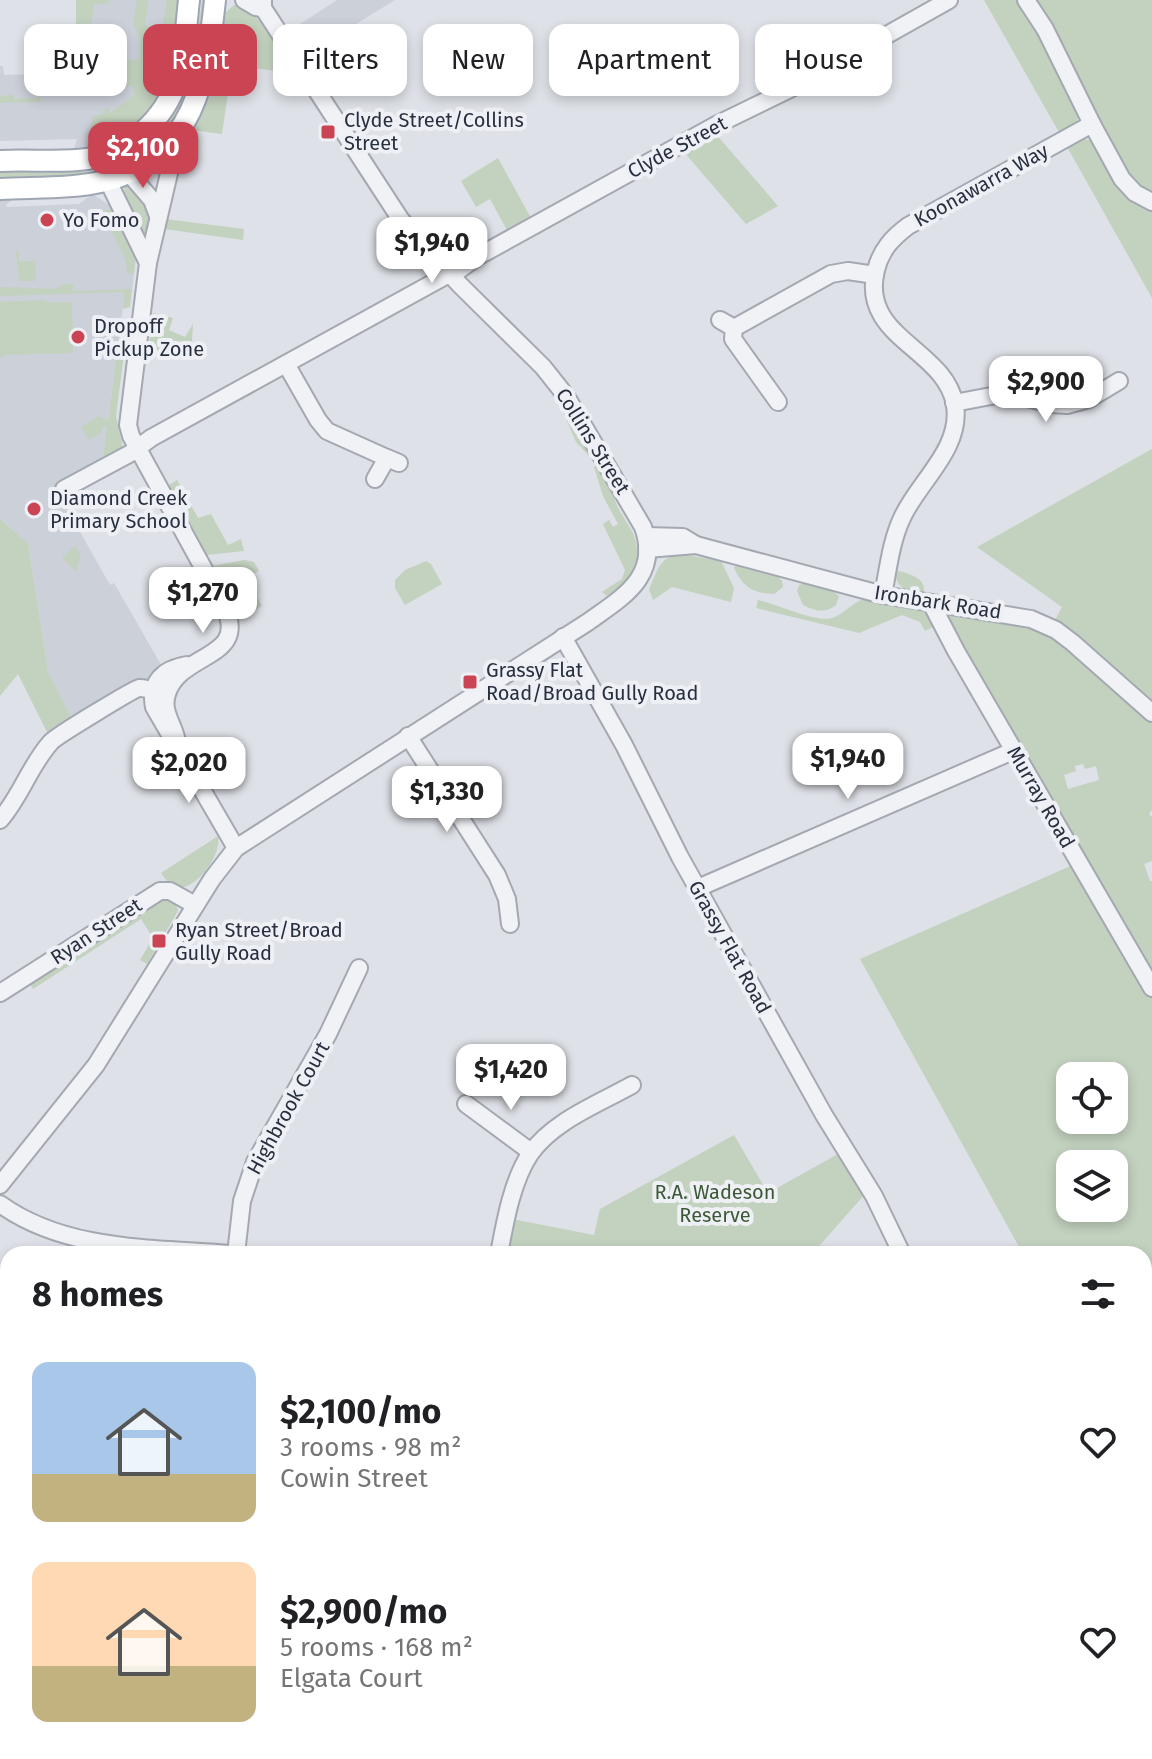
<!DOCTYPE html>
<html lang="en">
<head>
<meta charset="utf-8">
<style>
	body { margin:0; font-family:"Fira Sans",sans-serif; background:#f2f2f2; color:#202124; height:100vh; display:flex; flex-direction:column; font-size:30px; white-space:nowrap }
	* { box-sizing:border-box; margin:0 }
	p { font-size:26px; color:#757577 }
	.icon { flex:none; width:44px; height:44px; fill:none; stroke:currentColor; stroke-width:2; stroke-linecap:round; stroke-linejoin:round }
	.map { position:relative; flex:1; overflow:hidden }
	.details { position:absolute; left:0px; top:1246px; width:1152px; height:514px; display:flex; flex-direction:column; background:#fff; border-radius:24px 24px 0 0; box-shadow:0 4px 12px #0003 }
	.details>* { flex:none }
	.guide { position:absolute; left:24px; top:24px; width:1104px; height:72px; display:flex; gap:16px }
	.tools { position:absolute; left:1056px; top:1062px; display:grid; gap:16px }
	.tools a { display:grid; place-items:center; width:72px; height:72px; border-radius:16px; background:#fff; box-shadow:0 4px 12px #0003; font-size:40px }
	.price { position:absolute; translate:-50% -68px; padding:0 18px; border-radius:16px; background:#fff; color:#222; font-size:26px; line-height:52px; filter:drop-shadow(0 2px 4px #0008) }
	.price::after { content:''; position:absolute; left:50%; top:48px; width:24px; height:18px; margin-left:-12px; background:inherit; clip-path:polygon(0 0,100% 0,50% 100%) }
	.price.active { background:#cb4454; color:#fff }
	ul { padding:0; list-style:none }
	li { display:flex; align-items:center; gap:24px; height:200px; padding:0 32px }
	li span { display:grid; place-items:center; flex:none; width:224px; height:160px; border-radius:16px; color:#555 }
	li>.icon { margin-inline-start:auto }
	span .icon { width:96px; height:96px; fill:#fffc; stroke-width:1 }
	li b { font-size:34px }
	h2 { display:flex; justify-content:space-between; align-items:center; height:96px; padding:0 32px; font-size:34px }
	.pill { padding:0 28px; border-radius:16px; background:#fff; box-shadow:0 4px 12px #0003; font-size:28px; line-height:72px }
	.pill.active { background:#cb4454; color:#fff }
	.map>svg:first-child { display:block }
	.built { fill:#ccd0d9 }
	.green { fill:#c3d1bf; fill-rule:evenodd }
	.lines { fill:none; stroke-linecap:round; stroke-linejoin:round }
	.minor-casing { stroke:#a4a8b1; stroke-width:20 }
	.major-casing { stroke:#9ea5b3; stroke-width:24 }
	.minor { stroke:#f1f2f6; stroke-width:16 }
	.major { stroke:#fff; stroke-width:20 }
	.poi-dot { fill:#cb4454; stroke:#eef0f5; stroke-width:3 }
	.labels { text-anchor:middle; stroke-width:8; stroke-linejoin:round; paint-order:stroke }
	.poi-label { font-size:20px; fill:#282f3e; stroke:#eef0f5; text-anchor:start }
	.street-label { font-size:20px; fill:#282f3e; stroke:#eef0f5 }
	.park-label { font-size:20px; fill:#3b5935; stroke:#eef0f5 }
</style>
</head>
<body>
<div class="map">
<svg width="1152" height="1759" viewBox="0 0 1152 1759">
	<rect width="100%" height="100%" fill="#dee1e7"/>
	<g class="built">
		<path d="M76,0h103l-9,66 -11,30 -52,47 -9,3 -24,3 3,-10 -77,2v-75h3l1,9 36,-1 36,9z"/>
		<path d="M337,0h58l-83,51 -15,-25z"/>
		<path d="M92,194l19,12 25,50 -4,36h-7l-22,165 -50,27 57,101 4,-2 50,87 -13,10 -79,39 -24,-47 -20,-129 -28,-24v-322h15l-9,8 1,2 72,-3z"/>
	</g>
	<g class="green">
		<path d="M76,0h33v3l-15,2 -3,18 -10,1v32l42,1v3l17,-1v-20l-7,-15 4,-24h11l-3,26 17,3 5,-29h12c-9,66 -13,132 -92,148l6,-32 10,-2v-5h7v4l25,-18 -3,-9 -54,1 -48,-13 46,9z"/>
		<path d="M202,0h5l-3,31 -22,85 -32,35 -23,11 -2,-3 5,-8 56,-57 8,-32z"/>
		<path d="M984,0h36l7,9 52,104 -3,11 -16,10z"/>
		<path d="M1034,0h118v195l-19,-12z"/>
		<path d="M234,5c24,0 46,49 58,68l-60,-8 -10,69 -30,-4 18,-35 15,-82z"/>
		<path d="M39,84l2,18 -41,1v-7l13,-1 1,4 23,-1z"/>
		<path d="M715,133l63,73 -32,18 -63,-73z"/>
		<path d="M1081,138l12,3 59,69v88l-86,-153z"/>
		<path d="M498,158l34,62 -24,12 -18,-33 -14,8 -15,-26z"/>
		<path d="M0,169l38,3h63v3l-101,6z"/>
		<path d="M130,184c21,19 23,30 17,57l-17,-28 -6,-25z"/>
		<path d="M113,209l23,47 -2,17 -2,1 -5,-2 -1,-11 -24,-49h-7z"/>
		<path d="M165,219l79,10 -1,11 -79,-11z"/>
		<path d="M19,250v11h16l1,20h-16l-4,-28z"/>
		<path d="M63,284h10v7l59,-2 -2,18 -7,2 1,-17 -124,4v-9l56,2z"/>
		<path d="M45,300l1,2h26l1,51 -68,2 -1,2h-4v-55z"/>
		<path d="M153,313l20,5 -4,12 16,7 8,-13 -2,31 -43,-6z"/>
		<path d="M121,319l7,3 -12,94 7,32 -62,50 -8,-14 50,-27 4,-32 -4,2 -1,5 -13,8 -8,-13 18,-11 9,5z"/>
		<path d="M561,407l19,26 10,24 -14,-15z"/>
		<path d="M1152,449v254l-98,-81 8,-15 -85,-60z"/>
		<path d="M596,465c13,6 15,25 20,38 4,10 11,19 16,28 13,29 -1,50 -25,65l-5,-4 20,-13 3,-9 -22,-46 6,-4 4,7 5,-3 -15,-28 -9,-29z"/>
		<path d="M177,480l21,38 13,-4 17,31 13,-6 3,12 -37,4 -38,-70z"/>
		<path d="M0,519l28,24 20,129 24,47 -24,15 -30,-60 -18,22z"/>
		<path d="M74,546l7,8 -5,18 -14,-14z"/>
		<path d="M681,554l40,7 13,27 -3,14 -59,-15 -19,13 -4,-11c9,-18 9,-32 32,-35z"/>
		<path d="M244,560l10,2 5,9 -13,7 16,28 -16,9 -11,1 -3,-9 4,-3 -18,-33 -6,-5z"/>
		<path d="M426,561l5,3 11,20 -37,21 -10,-17v-8l10,-10z"/>
		<path d="M737,563l38,10 7,8 1,6 -9,7c-22,-1 -31,-7 -40,-26z"/>
		<path d="M895,570c15,4 34,8 28,26 -15,-4 -28,-8 -28,-26z"/>
		<path d="M805,583l21,4 13,9 -3,9c-10,9 -22,6 -33,0l-6,-14 2,-6z"/>
		<path d="M864,599l59,11 6,3 8,12 -12,6 -5,-9 -18,-7 -43,18 -103,-25 2,-8c19,4 59,23 74,18 12,-4 20,-15 32,-19z"/>
		<path d="M947,613l74,9 35,15 96,85v88l-3,4 3,3v44l-8,3 6,17h2v98l-125,-216 -82,-149zM1083,764l2,5 11,-3 3,14 -31,9 -4,-14 12,-4 -1,-5z"/>
		<path d="M218,836c4,19 -20,50 -38,52l-13,-7 -6,-8z"/>
		<path d="M1075,864l77,134v427l-8,-6v-165h-121l-163,-295zM1070,1076h44v44h-44zM1070,1164h44v44h-44z"/>
		<path d="M163,897l12,4 3,10 -31,53 -7,-4 13,-22 -12,-19 -108,70 -4,-7z"/>
		<path d="M734,1135l34,58 72,-40 25,41 -53,60h-308l8,-35 82,16 6,-26z"/>
	</g>
	<g class="lines">
		<defs>
			<g id="minor">
				<path d="M244,0l12,7 7,1"/>
				<path d="M1026,0l19,29 47,95 30,55 13,14 17,9"/>
				<path d="M128,172l24,28 6,16"/>
				<path d="M108,181l40,82"/>
				<path d="M451,276l26,-19 239,-132 82,-40 151,-85"/>
				<path d="M720,320l14,8"/>
				<path d="M286,364l32,56 9,11 60,27"/>
				<path d="M778,402l-45,-63 1,-11 97,-54 17,-3 27,4"/>
				<path d="M954,403l53,-10 44,11 16,1 22,-6 30,-18"/>
				<path d="M375,479l12,-21 12,5"/>
				<path d="M64,489l67,-36 20,-15 298,-164"/>
				<path d="M646,536l37,1 13,8 187,50 148,24 25,11 17,13 79,70"/>
				<path d="M647,549l49,-4"/>
				<path d="M883,595c5,-25 8,-54 19,-77 16,-36 60,-69 53,-113 -10,-57 -96,-67 -79,-135 5,-20 16,-32 32,-44l184,-102"/>
				<path d="M932,605l24,46 196,337"/>
				<path d="M563,637l61,108 56,112 144,258 50,81 28,58"/>
				<path d="M187,665c-24,4 -38,17 -33,42l82,141"/>
				<path d="M408,736l89,139 10,24 3,25"/>
				<path d="M177,742c-2,-16 -16,-30 -10,-48 13,-43 85,-34 56,-90l-92,-168 -3,-11 20,-162 30,-128"/>
				<path d="M0,820c21,-24 30,-55 51,-78 5,-6 83,-53 88,-54 9,-1 15,5 23,7"/>
				<path d="M698,888l317,-138"/>
				<path d="M0,993l160,-102h10l25,14"/>
				<path d="M466,1104l65,48"/>
				<path d="M0,1185l96,-120 116,-186 24,-31 352,-226c33,-24 73,-45 55,-95l-77,-131 -23,-29 -83,-82 -59,-65 -138,-212v-8"/>
				<path d="M0,1204c65,47 153,44 230,50"/>
				<path d="M236,1254l6,-53 13,-39 73,-128 31,-66"/>
				<path d="M499,1254c6,-32 13,-73 31,-100 23,-33 68,-50 102,-69"/>
				<path d="M0,1437l8,8"/>
				<path d="M1144,1546l8,5"/>
				<path d="M197,1752l3,7"/>
				<path d="M857,1752l13,7"/>
				<path d="M1078,1752l2,7"/>
				<path d="M668,1753l9,6"/>
				<path d="M446,1759l1,-7"/>
				<path d="M742,1759l4,-7"/>
			</g>
			<g id="major">
				<path d="M0,161c29,-2 59,2 87,-2 41,-6 78,-40 90,-79 8,-24 9,-54 12,-80"/>
				<path d="M0,189c34,-2 72,0 105,-8 89,-22 102,-104 110,-181"/>
			</g>
		</defs>
		<use href="#minor" class="minor-casing"/>
		<use href="#major" class="major-casing"/>
		<use href="#minor" class="minor"/>
		<use href="#major" class="major"/>
	</g>
	<g class="poi-dot">
		<rect x="320" y="124" width="16" height="16" rx="4"/>
		<circle cx="47" cy="220" r="8"/>
		<circle cx="78" cy="337" r="8"/>
		<circle cx="34" cy="509" r="8"/>
		<rect x="462" y="674" width="16" height="16" rx="4"/>
		<rect x="151" y="933" width="16" height="16" rx="4"/>
	</g>
	<g class="labels">
		<g class="poi-label">
			<text x="344" y="127">Clyde Street/Collins<tspan x="344" dy="23">Street</tspan></text>
			<text x="63" y="227">Yo Fomo</text>
			<text x="94" y="333">Dropoff<tspan x="94" dy="23">Pickup Zone</tspan></text>
			<text x="50" y="505">Diamond Creek<tspan x="50" dy="23">Primary School</tspan></text>
			<text x="486" y="677">Grassy Flat<tspan x="486" dy="23">Road/Broad Gully Road</tspan></text>
			<text x="175" y="937">Ryan Street/Broad<tspan x="175" dy="23">Gully Road</tspan></text>
		</g>
		<g class="street-label">
			<text transform="translate(677 147) rotate(-28)" y="7">Clyde Street</text>
			<text transform="translate(981 185) rotate(-29)" y="7">Koonawarra Way</text>
			<text transform="translate(593 441) rotate(58)" y="7">Collins Street</text>
			<text transform="translate(938 602) rotate(9)" y="7">Ironbark Road</text>
			<text transform="translate(1041 797) rotate(60)" y="7">Murray Road</text>
			<text transform="translate(96 931) rotate(-33)" y="7">Ryan Street</text>
			<text transform="translate(730 947) rotate(61)" y="7">Grassy Flat Road</text>
			<text transform="translate(288 1108) rotate(-61)" y="7">Highbrook Court</text>
		</g>
		<g class="park-label">
			<text x="715" y="1199">R.A. Wadeson<tspan x="715" dy="23">Reserve</tspan></text>
		</g>
	</g>
</svg>
<div class="tools">
<a><svg class="icon" aria-label="locate" viewBox="0 0 24 24"><circle cx="12" cy="12" r="6"/><path d="M12 2v4M12 18v4M2 12h4M18 12h4"/></svg></a>
<a><svg class="icon" aria-label="layers" viewBox="0 0 24 24"><path d="M12 4l9 5-9 5-9-5zM3 14l9 5 9-5"/></svg></a>
</div>
<b class="price active" style="left:143px;top:190px">$2,100</b>
<b class="price" style="left:432px;top:285px">$1,940</b>
<b class="price" style="left:1046px;top:424px">$2,900</b>
<b class="price" style="left:203px;top:635px">$1,270</b>
<b class="price" style="left:848px;top:801px">$1,940</b>
<b class="price" style="left:189px;top:805px">$2,020</b>
<b class="price" style="left:447px;top:834px">$1,330</b>
<b class="price" style="left:511px;top:1112px">$1,420</b>
<div class="guide">
<a class="pill">Buy</a>
<a class="pill active">Rent</a>
<a class="pill">Filters</a>
<a class="pill">New</a>
<a class="pill">Apartment</a>
<a class="pill">House</a>
</div>
<section class="details">
<h2>8 homes<svg class="icon" aria-label="filters" viewBox="0 0 24 24"><path d="M4 7h16M4 17h16"/><circle cx="9" cy="7" r="2"/><circle cx="15" cy="17" r="2"/></svg></h2>
<ul>
<li><span style="background:linear-gradient(#a9c7e8 70%,#c2b280 0)"><svg class="icon" aria-label="home" viewBox="0 0 24 24"><path d="M3 11l9-7 9 7M6 9v11h12V9"/></svg></span><div><b>$2,100/mo</b><p>3 rooms · 98 m²</p><p>Cowin Street</p></div><svg class="icon" aria-label="heart" viewBox="0 0 24 24"><path d="M12 20l-8-8c-3-5 5-10 8-4 3-6 11-1 8 4z"/></svg></li>
<li><span style="background:linear-gradient(#ffd9b3 65%,#c2b280 0)"><svg class="icon" aria-label="home" viewBox="0 0 24 24"><path d="M3 11l9-7 9 7M6 9v11h12V9"/></svg></span><div><b>$2,900/mo</b><p>5 rooms · 168 m²</p><p>Elgata Court</p></div><svg class="icon" aria-label="heart" viewBox="0 0 24 24"><path d="M12 20l-8-8c-3-5 5-10 8-4 3-6 11-1 8 4z"/></svg></li>
</ul>
</section>
</div>
</body>
</html>
